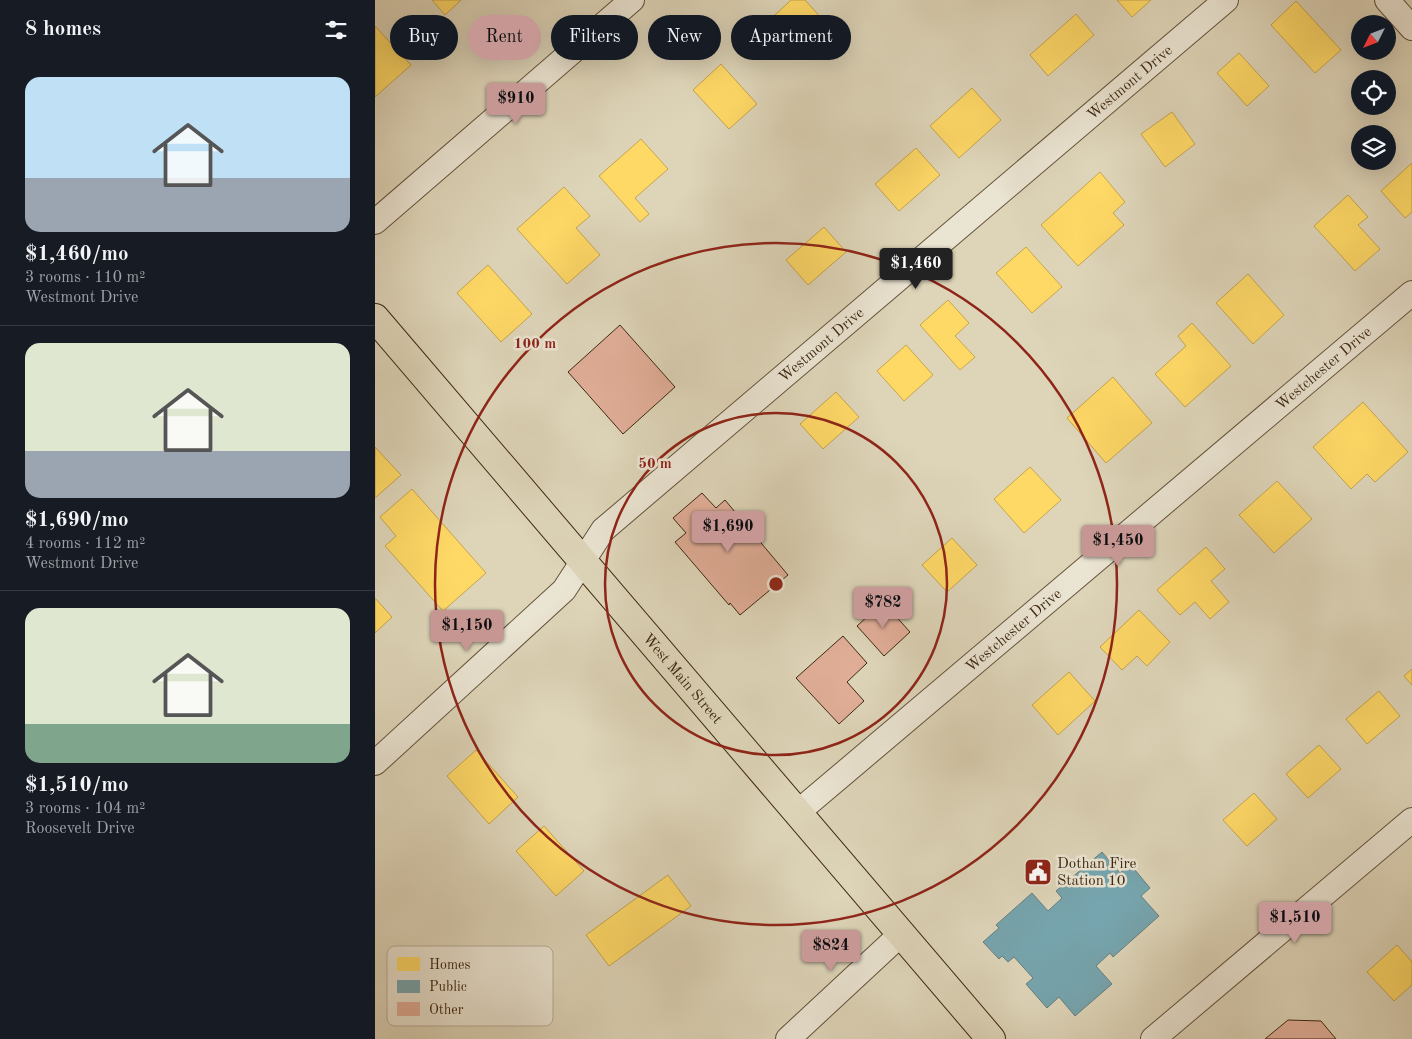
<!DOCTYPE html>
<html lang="en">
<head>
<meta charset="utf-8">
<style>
	body { margin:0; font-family:"Old Standard TT",serif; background:#20242c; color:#f1f3f6; height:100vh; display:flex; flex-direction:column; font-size:19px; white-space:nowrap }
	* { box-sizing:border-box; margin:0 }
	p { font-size:16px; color:#9ea1a6 }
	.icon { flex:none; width:28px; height:28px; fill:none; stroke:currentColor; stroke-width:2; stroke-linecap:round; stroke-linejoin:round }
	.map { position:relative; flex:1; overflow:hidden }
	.sheet { display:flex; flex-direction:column; background:#171b24; width:375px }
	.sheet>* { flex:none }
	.hud { position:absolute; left:15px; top:15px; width:475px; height:45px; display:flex; gap:10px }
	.needle { width:32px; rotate:228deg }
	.buttons { position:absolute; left:976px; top:15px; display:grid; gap:10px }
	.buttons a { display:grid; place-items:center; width:45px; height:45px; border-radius:50%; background:#171b24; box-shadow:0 5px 20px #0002; font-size:25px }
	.price { position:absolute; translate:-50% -42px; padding:0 11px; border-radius:5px; background:#c59692; color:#111; font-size:16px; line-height:32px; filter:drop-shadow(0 1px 2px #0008) }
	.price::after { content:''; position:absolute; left:50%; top:30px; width:15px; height:11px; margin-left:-8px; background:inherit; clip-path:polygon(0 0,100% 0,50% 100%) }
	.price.on { background:#222; color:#fff }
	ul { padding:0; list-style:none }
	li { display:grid; align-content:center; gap:10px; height:265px; padding:0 25px }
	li+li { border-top:1px solid #363941 }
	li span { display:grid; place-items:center; height:155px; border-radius:15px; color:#555 }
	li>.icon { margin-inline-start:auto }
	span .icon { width:90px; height:90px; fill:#fffc; stroke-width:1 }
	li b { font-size:21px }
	h2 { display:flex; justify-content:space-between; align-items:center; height:60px; padding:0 25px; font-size:21px }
	.chip { padding:0 18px; border-radius:22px; background:#171b24; box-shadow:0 5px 20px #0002; font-size:18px; line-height:45px }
	.chip.on { background:#c59692; color:#111 }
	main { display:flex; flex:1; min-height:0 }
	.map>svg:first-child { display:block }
	.homes { fill:#ffd966; stroke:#c5a44d }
	.public { fill:#76a5af; stroke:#657f80 }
	.building { fill:#e1ae98; stroke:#3d2712 }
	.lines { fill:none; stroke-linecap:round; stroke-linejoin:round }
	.street-casing { stroke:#65523c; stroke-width:26 }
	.primary-casing { stroke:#3d2712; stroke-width:30 }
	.street { stroke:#eae4d2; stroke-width:24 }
	.primary { stroke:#ded5b9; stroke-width:28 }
	.ring { fill:none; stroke:#8f2418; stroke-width:2.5 }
	.labels { text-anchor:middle; stroke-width:5; stroke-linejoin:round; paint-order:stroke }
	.street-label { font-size:15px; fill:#3d2712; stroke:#eae4d2 }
	.poi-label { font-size:15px; fill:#3d2712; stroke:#eae4d2; text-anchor:start }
	.key { fill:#eae4d2; stroke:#b6ab98; stroke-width:1 }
	.key-label { font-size:14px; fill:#3d2712 }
	.centre { fill:#8f2418; stroke:#eae4d2; stroke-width:2.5 }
	.ring-label { font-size:15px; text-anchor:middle; font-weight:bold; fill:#8f2418; stroke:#eae4d2; stroke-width:5; stroke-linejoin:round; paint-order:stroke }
</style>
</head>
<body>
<main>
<section class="sheet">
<h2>8 homes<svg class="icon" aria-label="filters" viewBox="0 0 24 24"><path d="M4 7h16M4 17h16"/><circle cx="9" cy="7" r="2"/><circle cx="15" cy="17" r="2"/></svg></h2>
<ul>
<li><span style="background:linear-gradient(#bfe0f5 65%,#9aa5b1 0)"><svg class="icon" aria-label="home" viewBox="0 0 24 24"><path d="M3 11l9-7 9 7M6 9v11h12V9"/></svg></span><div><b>$1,460/mo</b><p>3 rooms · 110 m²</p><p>Westmont Drive</p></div></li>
<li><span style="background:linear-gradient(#dfe7d0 70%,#9aa5b1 0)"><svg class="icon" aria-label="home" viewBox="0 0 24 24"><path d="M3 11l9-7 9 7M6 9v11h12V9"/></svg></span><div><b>$1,690/mo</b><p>4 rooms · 112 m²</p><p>Westmont Drive</p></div></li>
<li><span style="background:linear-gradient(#dfe7d0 75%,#7fa58c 0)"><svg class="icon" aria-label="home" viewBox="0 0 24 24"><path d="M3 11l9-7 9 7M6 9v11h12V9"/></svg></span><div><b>$1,510/mo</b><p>3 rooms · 104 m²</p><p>Roosevelt Drive</p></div></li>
</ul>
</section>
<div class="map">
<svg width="1037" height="1039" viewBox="0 0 1037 1039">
	<rect width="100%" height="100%" fill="#ded5b9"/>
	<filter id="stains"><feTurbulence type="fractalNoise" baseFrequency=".004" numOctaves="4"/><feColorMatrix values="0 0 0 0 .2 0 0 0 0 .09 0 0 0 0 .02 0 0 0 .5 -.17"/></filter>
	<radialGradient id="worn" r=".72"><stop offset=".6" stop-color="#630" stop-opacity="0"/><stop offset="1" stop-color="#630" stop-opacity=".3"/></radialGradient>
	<g class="homes">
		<path d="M57,0h29l-16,15z"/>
		<path d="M416,0h14l19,21 -39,34 -24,-27z"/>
		<path d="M742,0h34l-19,17z"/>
		<path d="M921,1l45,49 -26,23 -44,-48z"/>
		<path d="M701,14l18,21 -46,41 -18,-21z"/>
		<path d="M0,26l36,39 -36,32z"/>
		<path d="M864,53l30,33 -22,20 -30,-33z"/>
		<path d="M346,64l36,40 -28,25 -36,-39z"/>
		<path d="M597,88l29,32 -42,38 -29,-32z"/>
		<path d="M797,112l23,32 -30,23 -24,-33z"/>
		<path d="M266,139l27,30 -33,29 14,16 -9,8 -41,-46z"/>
		<path d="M541,148l24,27 -41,36 -24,-27z"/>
		<path d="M1037,163v49l-7,6 -24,-27z"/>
		<path d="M725,172l25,30 -12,11 11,12 -46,41 -37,-41z"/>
		<path d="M189,187l26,29 -14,12 24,27 -33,29 -50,-55z"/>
		<path d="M973,195l20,22 -10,8 22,24 -25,22 -41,-45z"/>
		<path d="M449,227l22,25 -38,33 -22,-25z"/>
		<path d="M651,247l36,40 -30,26 -36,-40z"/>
		<path d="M113,265l44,49 -31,28 -44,-49z"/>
		<path d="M873,274l36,41 -31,29 -37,-41z"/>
		<path d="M573,300l21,23 -14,13 20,21 -15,13 -40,-45z"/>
		<path d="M817,323l39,43 -46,41 -30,-33 31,-28 -8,-10z"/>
		<path d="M531,345l27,30 -29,26 -27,-30z"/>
		<path d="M738,377l39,46 -46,40 -39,-45z"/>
		<path d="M461,392l23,25 -36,32 -23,-25z"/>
		<path d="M988,402l45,50 -33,30 -8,-8 -16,15 -38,-42z"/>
		<path d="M0,447l26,28 -26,23z"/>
		<path d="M655,467l31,33 -37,33 -30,-34z"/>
		<path d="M902,481l35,38 -38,34 -35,-38z"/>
		<path d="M37,489l74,84 -43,38 -58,-65 11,-10 -16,-19z"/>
		<path d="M577,538l25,27 -30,27 -25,-27z"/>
		<path d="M831,547l19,22 -14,12 18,21 -19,17 -15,-17 -15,13 -23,-25z"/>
		<path d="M0,598l17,19 -17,16z"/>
		<path d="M764,610l31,32 -23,24 -10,-10 -15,14 -22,-23z"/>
		<path d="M1037,669v16l-8,-9z"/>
		<path d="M694,672l26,29 -37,34 -26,-30z"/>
		<path d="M1004,691l21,25 -33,28 -21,-25z"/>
		<path d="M944,745l22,24 -33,29 -22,-24z"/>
		<path d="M101,750l42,47 -29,27 -42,-48z"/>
		<path d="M879,793l23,26 -30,27 -24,-26z"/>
		<path d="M169,826l40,45 -28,25 -40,-45z"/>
		<path d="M293,875l23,31 -82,60 -23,-31z"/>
		<path d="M1022,945l15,17v23l-18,16 -27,-29z"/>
	</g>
	<path class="public" d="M727,852l18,21 10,-9 20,24 -9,8 18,20 -46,41 -3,-4 -14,13 16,18 -37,32 -16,-19 -12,11 -21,-24 7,-6 -19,-21 -6,5 -6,-6 -3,3 -16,-17 16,-14 -3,-3 36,-32 16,18 14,-13 -6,-7z"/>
	<g class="building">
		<path d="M245,325l55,62 -52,47 -55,-62z"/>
		<path d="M327,493l14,15 9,-8 63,75 -48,40 -10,-12 -1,2 -54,-63 11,-9 -13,-15z"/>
		<path d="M508,602l27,30 -26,24 -27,-30z"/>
		<path d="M468,636l24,27 -20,19 17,19 -25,23 -43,-46z"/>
		<path d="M913,1020l33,1 15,18h-71z"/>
	</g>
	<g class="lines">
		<defs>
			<g id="street">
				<path d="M1012,0l25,28"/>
				<path d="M0,222l257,-222"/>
				<path id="s1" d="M0,763l189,-173 39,-60 623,-530"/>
				<path id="s2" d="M423,812l614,-519"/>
				<path d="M413,1039l113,-105"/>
				<path d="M778,1039l259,-219"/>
			</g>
			<g id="primary">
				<path id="s3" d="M0,318l616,721"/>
			</g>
		</defs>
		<use href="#street" class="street-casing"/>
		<use href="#primary" class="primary-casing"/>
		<use href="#street" class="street"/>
		<use href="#primary" class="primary"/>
	</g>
	<g class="ring">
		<circle cx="401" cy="584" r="171"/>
		<circle cx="401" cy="584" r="341"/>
	</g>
	<defs>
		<symbol id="civic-square" viewBox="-11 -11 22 22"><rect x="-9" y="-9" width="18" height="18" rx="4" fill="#8f2418" stroke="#eae4d2"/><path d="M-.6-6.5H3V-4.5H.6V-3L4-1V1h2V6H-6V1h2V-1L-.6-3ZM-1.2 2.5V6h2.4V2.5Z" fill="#fff"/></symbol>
	</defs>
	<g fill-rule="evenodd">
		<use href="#civic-square" x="647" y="856" width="32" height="32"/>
	</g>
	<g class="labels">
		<g class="street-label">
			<text dy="5" stroke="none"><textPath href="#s1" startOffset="1019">Westmont Drive</textPath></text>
			<text dy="5" stroke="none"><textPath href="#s1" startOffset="614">Westmont Drive</textPath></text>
			<text dy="5" stroke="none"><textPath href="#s2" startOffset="688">Westchester Drive</textPath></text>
			<text dy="5" stroke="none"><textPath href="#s2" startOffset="282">Westchester Drive</textPath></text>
			<text dy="5" stroke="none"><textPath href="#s3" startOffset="474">West Main Street</textPath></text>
		</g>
		<g class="poi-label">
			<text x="682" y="868">Dothan Fire<tspan x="682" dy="17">Station 10</tspan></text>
		</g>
	</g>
	<rect x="12" y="946" width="166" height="80" rx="8" class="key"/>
	<rect x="22" y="957" width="23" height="14" fill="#ffd966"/>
	<rect x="22" y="980" width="23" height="13" fill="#76a5af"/>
	<rect x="22" y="1002" width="23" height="14" fill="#e1ae98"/>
	<g class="key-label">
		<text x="54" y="969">Homes</text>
		<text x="54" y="991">Public</text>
		<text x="54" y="1014">Other</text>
	</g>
	<circle cx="401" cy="584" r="8" class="centre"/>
	<g class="ring-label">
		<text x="160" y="348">100 m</text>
		<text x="280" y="468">50 m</text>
	</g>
	<rect width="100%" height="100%" filter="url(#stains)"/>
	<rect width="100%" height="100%" fill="url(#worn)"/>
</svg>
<div class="buttons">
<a><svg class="needle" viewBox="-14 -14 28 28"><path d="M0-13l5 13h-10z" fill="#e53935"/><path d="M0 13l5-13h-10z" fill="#9ea1a6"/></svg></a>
<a><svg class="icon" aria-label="locate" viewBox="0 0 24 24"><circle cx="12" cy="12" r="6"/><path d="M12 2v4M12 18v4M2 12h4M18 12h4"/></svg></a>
<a><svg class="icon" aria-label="layers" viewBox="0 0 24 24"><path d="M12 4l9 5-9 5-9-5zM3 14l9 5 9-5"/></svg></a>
</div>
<b class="price" style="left:141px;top:125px">$910</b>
<b class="price on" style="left:541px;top:290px">$1,460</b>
<b class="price" style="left:353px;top:553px">$1,690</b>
<b class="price" style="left:743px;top:567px">$1,450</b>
<b class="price" style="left:508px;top:629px">$782</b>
<b class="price" style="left:92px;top:652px">$1,150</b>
<b class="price" style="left:920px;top:944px">$1,510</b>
<b class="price" style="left:456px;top:972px">$824</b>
<div class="hud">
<a class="chip">Buy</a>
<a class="chip on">Rent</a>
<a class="chip">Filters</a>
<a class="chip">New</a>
<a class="chip">Apartment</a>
</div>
</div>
</main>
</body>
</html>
